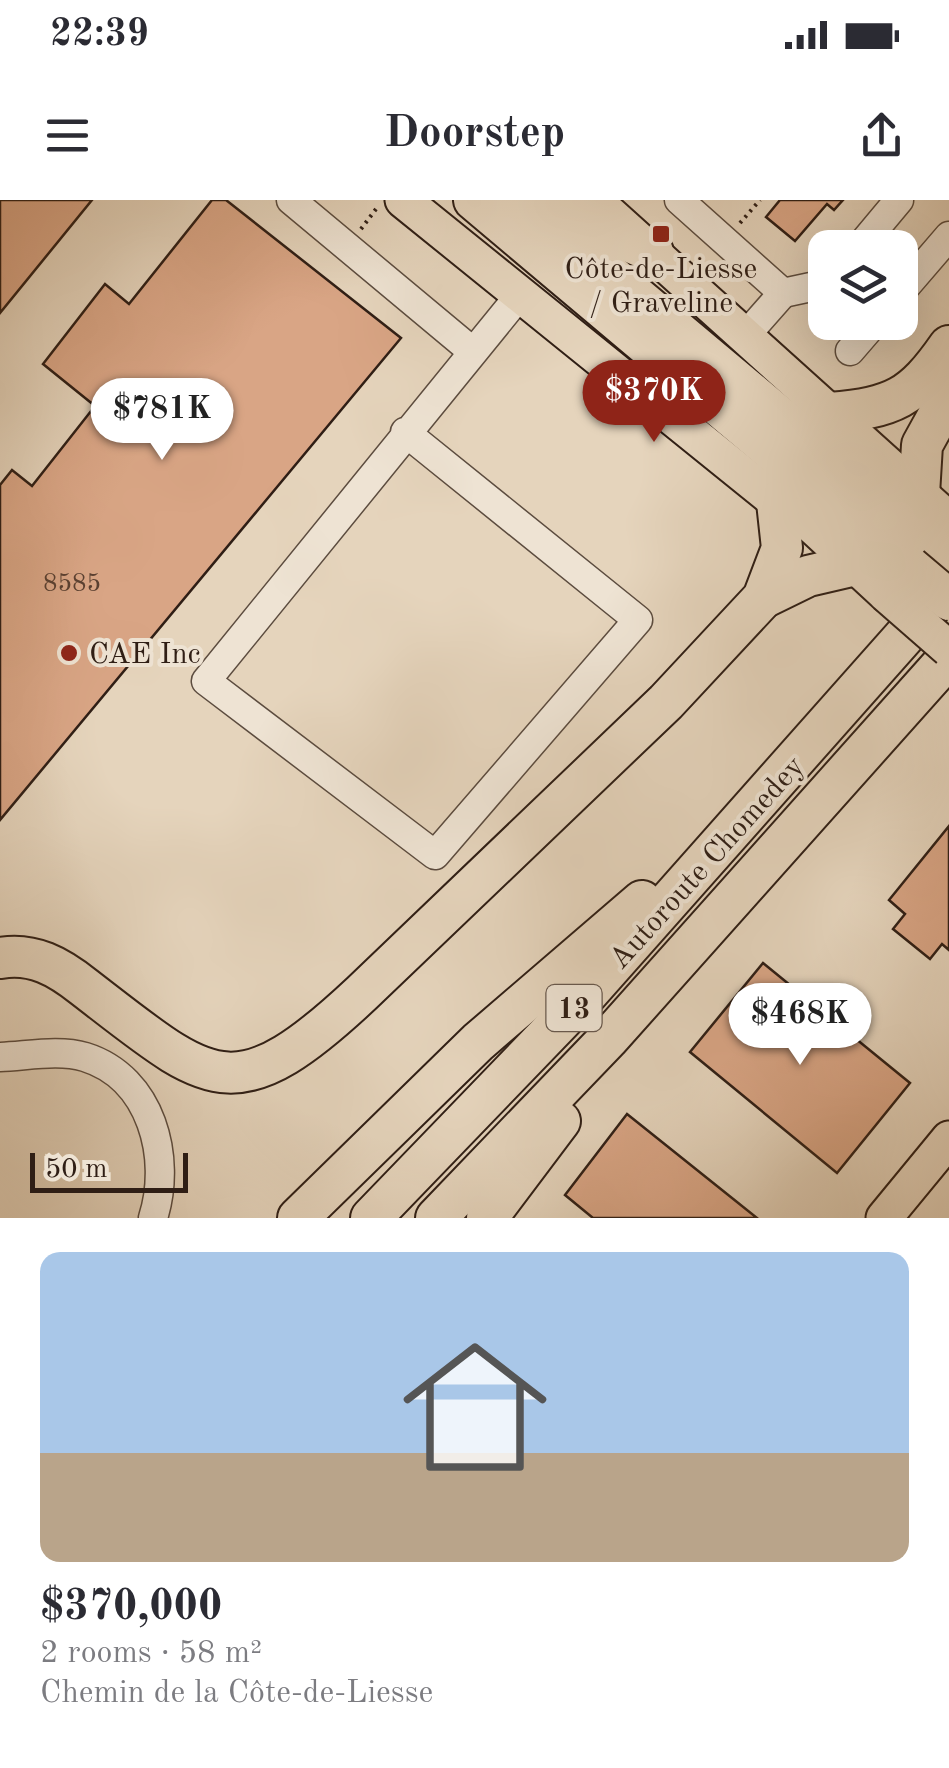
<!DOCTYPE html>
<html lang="en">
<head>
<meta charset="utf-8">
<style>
	body { margin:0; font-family:"Old Standard TT",serif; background:#f7f7f7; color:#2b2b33; height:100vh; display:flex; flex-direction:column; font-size:38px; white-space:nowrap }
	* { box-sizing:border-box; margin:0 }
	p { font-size:32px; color:#7c7c81 }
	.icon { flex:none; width:55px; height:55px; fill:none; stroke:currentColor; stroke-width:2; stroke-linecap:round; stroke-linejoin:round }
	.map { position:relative; height:1018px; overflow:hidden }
	.panel { display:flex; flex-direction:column; background:#fff; flex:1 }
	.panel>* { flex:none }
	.buttons { position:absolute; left:808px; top:30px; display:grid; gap:20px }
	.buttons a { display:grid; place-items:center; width:110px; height:110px; border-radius:20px; background:#fff; box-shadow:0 10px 40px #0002; font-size:50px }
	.scale { position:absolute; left:30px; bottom:25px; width:158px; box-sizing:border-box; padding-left:10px; border:5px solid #2f1e15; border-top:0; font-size:28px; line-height:35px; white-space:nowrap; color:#2f1e15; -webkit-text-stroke:8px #eee3d3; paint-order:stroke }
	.price { position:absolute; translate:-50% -85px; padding:0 22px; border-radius:35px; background:#fff; color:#222; font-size:32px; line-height:65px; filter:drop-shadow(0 2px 5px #0008) }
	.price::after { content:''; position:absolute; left:50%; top:60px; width:30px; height:22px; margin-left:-15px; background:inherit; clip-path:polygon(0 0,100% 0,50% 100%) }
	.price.selected { background:#8f2418; color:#fff }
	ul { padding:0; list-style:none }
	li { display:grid; align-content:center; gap:20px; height:530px; padding:0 40px }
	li+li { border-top:2px solid #e1e1e2 }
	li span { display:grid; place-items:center; height:310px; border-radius:20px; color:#555 }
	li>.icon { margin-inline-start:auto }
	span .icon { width:180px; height:180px; fill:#fffc; stroke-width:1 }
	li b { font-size:42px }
	.status { display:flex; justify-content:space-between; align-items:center; height:70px; padding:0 50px; background:#fff; direction:ltr }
	.status svg { height:28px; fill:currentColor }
	header { display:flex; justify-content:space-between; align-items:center; height:130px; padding:0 40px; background:#fff; font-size:45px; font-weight:600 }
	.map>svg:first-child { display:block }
	.building { fill:#d9a585; stroke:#2f1e15; stroke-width:2.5 }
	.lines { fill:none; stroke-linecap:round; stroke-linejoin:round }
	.minor-casing { stroke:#5c4c3f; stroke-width:31 }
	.major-casing { stroke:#2f1e15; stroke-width:39 }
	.highway-casing { stroke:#2f1e15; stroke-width:44 }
	.path { stroke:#2f1e15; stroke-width:4; stroke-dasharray:2.5 5; stroke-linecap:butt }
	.minor { stroke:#eee3d3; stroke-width:28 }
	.major { stroke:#e5d4bc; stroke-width:35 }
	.highway { stroke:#e5d4bc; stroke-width:40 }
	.major-bridge-casing { stroke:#2f1e15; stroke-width:39; stroke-linecap:butt }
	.highway-bridge-casing { stroke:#2f1e15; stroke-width:44; stroke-linecap:butt }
	.major-bridge { stroke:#e5d4bc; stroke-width:35 }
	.highway-bridge { stroke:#e5d4bc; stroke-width:40 }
	.poi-dot { fill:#8f2418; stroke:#eee3d3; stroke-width:4 }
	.labels { text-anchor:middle; stroke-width:8; stroke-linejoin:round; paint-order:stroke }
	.number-label { font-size:25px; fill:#5a4031 }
	.shield { fill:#eee3d3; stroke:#68594e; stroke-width:2.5 }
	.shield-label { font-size:28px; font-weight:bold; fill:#2f1e15 }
	.poi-label { font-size:30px; fill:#2f1e15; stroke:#eee3d3 }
	.street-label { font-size:30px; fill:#2f1e15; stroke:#eee3d3 }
</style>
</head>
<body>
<div class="status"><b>22:39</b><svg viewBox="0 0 49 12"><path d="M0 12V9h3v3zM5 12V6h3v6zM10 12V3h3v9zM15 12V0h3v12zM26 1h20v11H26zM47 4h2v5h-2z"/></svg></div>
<header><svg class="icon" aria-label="menu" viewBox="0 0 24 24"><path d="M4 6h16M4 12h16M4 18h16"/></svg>Doorstep<svg class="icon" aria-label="share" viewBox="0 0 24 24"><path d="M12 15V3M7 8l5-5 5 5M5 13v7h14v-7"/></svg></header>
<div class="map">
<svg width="949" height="1018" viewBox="0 0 949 1018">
	<rect width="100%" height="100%" fill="#e5d4bc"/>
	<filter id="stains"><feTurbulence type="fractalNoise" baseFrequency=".002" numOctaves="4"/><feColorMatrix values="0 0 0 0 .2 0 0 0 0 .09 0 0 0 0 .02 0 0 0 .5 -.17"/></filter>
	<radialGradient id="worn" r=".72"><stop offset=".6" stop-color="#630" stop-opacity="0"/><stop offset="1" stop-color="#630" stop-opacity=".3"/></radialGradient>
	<g class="building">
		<path d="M0,0h92l-92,113z"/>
		<path d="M212,0h14l175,138 -401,482v-335l12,-15 20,16 63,-80 -52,-42 62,-80 24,20z"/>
		<path d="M780,0h63l-9,10 -7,-6 -32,37 -29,-24z"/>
		<path d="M949,626v124l-7,-6 -12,15 -37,-30 12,-15 -16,-14z"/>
		<path d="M763,763l147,120 -73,90 -147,-121z"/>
		<path d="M627,914l130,104h-164l-28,-23z"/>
	</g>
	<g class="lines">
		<defs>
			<g id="minor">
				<path d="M291,0l181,151"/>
				<path d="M679,0l104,93 -37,42"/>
				<path d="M859,48l40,-48"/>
				<path d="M783,93l42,-9"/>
				<path d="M900,93l49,-57"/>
				<path d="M850,151l25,-29"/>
				<path d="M405,232l233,188 -203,235 -229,-174 313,-385"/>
				<path d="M0,857c27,-1 59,-8 85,0 67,21 87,101 68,161"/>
			</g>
			<g id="major">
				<path d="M403,0l374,302 17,7 92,85"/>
				<path d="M594,0l355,320"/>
				<path d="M884,1018l65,-79"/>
			</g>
			<g id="highway">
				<path d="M474,0l436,367"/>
				<path d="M521,0l428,359"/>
				<path d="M553,3l38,22 62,27"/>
				<path d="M830,213c64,-6 82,-14 119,-67"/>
				<path d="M919,294l3,-49 27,-49"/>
				<path d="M763,398l45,-22 43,-10"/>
				<path d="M0,758c33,-6 59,9 84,29 127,98 149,127 278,6l304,-291 97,-104 19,-50 -5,-46"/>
				<path d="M298,1018l180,-176 164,-141"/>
				<path d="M371,1018l215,-223 354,-399"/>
				<path d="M436,1018l172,-179 341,-382"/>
				<path d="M487,1018l73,-97"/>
			</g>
		</defs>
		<use href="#minor" class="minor-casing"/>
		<use href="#major" class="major-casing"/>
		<use href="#highway" class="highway-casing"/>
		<g class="path">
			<path d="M740,23l20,-23"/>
			<path d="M361,29l15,-20"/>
		</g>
		<use href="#minor" class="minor"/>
		<use href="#major" class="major"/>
		<use href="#highway" class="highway"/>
		<defs>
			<path id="major-bridge" d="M886,394l63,55"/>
			<path id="highway-bridge" d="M910,367l39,33"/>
		</defs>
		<use href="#major-bridge" class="major-bridge-casing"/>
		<use href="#highway-bridge" class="highway-bridge-casing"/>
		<use href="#major-bridge" class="major-bridge"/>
		<use href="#highway-bridge" class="highway-bridge"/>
	</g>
	<g class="poi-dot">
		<rect x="651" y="24" width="20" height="20" rx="5"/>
		<circle cx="69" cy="453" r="10"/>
	</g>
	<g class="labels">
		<g class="number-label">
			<text x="72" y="391">8585</text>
		</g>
		<rect class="shield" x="546.5" y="785" width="55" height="46" rx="8"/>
		<g class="shield-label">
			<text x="574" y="818">13</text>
		</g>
		<g class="poi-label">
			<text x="661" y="78">Côte-de-Liesse<tspan x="661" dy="34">/ Graveline</tspan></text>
			<text x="89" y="463" text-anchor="start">CAE Inc</text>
		</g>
		<g class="street-label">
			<text transform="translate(706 662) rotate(-48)" y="10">Autoroute Chomedey</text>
		</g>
	</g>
	<rect width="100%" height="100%" filter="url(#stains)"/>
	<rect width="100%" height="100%" fill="url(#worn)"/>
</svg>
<div class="buttons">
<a><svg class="icon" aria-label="layers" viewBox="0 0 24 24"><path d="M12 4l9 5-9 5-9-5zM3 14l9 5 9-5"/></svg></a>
</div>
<div class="scale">50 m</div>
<b class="price selected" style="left:654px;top:245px">$370K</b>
<b class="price" style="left:162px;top:263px">$781K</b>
<b class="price" style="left:800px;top:868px">$468K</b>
</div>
<section class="panel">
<ul>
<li><span style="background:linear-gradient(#a9c7e8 65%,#b9a48a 0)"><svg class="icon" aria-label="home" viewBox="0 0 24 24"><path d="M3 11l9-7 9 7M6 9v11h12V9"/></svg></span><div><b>$370,000</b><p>2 rooms · 58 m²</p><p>Chemin de la Côte-de-Liesse</p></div></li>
</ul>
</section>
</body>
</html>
